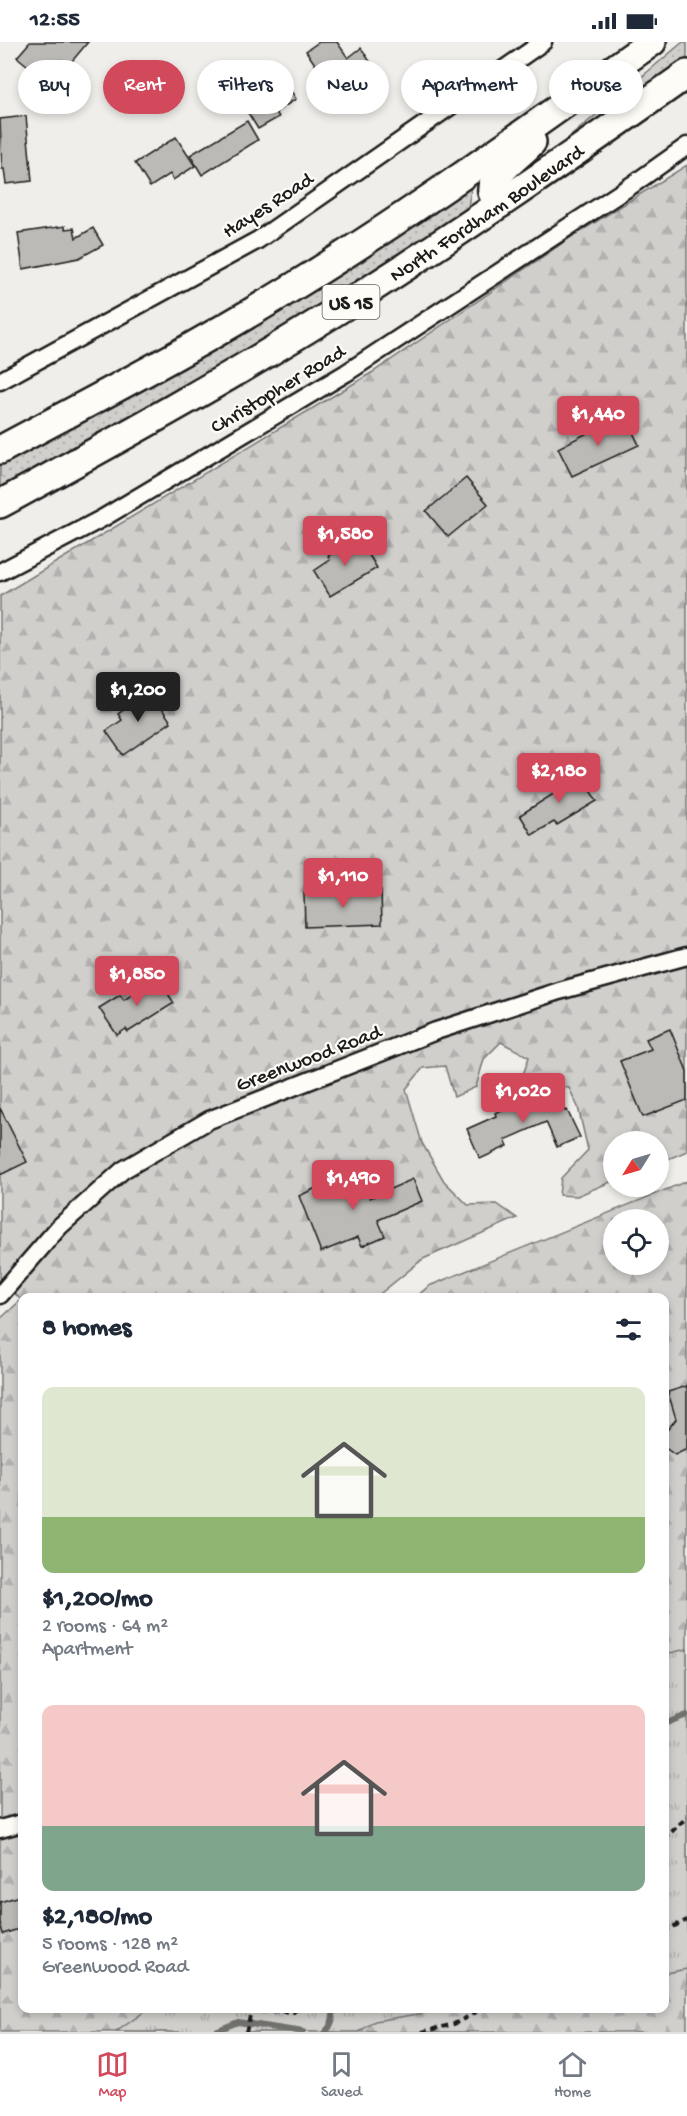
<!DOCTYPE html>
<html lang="en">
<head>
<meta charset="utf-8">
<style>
	body { margin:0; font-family:"Gochi Hand",sans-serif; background:#f6f6f7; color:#1f2937; height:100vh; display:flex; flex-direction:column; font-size:22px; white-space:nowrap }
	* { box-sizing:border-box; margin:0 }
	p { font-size:20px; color:#747a83 }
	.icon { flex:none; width:33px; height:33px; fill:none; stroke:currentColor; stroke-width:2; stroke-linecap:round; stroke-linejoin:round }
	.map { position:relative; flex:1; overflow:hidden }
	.sheet { position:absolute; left:18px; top:1251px; width:651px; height:720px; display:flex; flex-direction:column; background:#fff; border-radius:12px; box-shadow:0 3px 9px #0003 }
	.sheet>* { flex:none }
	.banner { position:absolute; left:18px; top:18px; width:651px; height:54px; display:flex; gap:12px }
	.needle { width:39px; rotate:233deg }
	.fabs { position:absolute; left:603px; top:1089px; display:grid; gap:12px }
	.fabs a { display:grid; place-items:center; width:66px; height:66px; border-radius:50%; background:#fff; box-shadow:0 3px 9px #0003; font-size:30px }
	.price { position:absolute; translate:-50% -51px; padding:0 14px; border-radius:6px; background:#d1495b; color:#fff; font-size:20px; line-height:39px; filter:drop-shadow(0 2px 3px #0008) }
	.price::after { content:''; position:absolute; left:50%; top:36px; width:18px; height:14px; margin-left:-9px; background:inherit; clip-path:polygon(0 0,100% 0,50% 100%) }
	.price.current { background:#222; color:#fff }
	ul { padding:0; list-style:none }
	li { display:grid; align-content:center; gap:12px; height:318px; padding:0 24px }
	li span { display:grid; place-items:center; height:186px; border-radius:12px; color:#555 }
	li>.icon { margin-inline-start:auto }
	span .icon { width:108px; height:108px; fill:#fffc; stroke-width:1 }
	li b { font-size:26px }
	h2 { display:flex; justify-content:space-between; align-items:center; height:72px; padding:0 24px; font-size:26px }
	.pill { padding:0 21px; border-radius:27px; background:#fff; box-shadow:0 3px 9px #0003; font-size:21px; line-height:54px }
	.pill.current { background:#d1495b; color:#fff }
	.status { display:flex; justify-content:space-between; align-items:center; height:42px; padding:0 30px; background:#fff; direction:ltr }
	.status svg { height:16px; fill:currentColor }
	.tabs { display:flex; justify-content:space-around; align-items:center; height:84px; border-top:2px solid #e0e1e3; background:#fff; font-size:16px; color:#747a83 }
	.tabs a { display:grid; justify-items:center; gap:3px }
	.tabs .current { color:#d1495b }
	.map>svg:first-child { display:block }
	.grass { fill:url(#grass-dots); stroke:#767674; stroke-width:1.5 }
	.forest { fill:url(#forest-firs); stroke:#767674; stroke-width:1.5; fill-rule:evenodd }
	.park { fill:url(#park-tufts); stroke:#767674; stroke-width:1.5 }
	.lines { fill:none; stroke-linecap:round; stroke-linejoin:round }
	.stream { stroke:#706f6d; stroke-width:6 }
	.building { fill:#bbbab6; stroke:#1c1c1c; stroke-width:1.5 }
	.minor-casing { stroke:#1c1c1c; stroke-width:21 }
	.trunk-casing { stroke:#1c1c1c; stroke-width:32 }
	.path { stroke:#1c1c1c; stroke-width:4; stroke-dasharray:6 4.5; stroke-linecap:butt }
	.minor { stroke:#fdfcf7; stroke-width:16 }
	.trunk { stroke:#fdfcf7; stroke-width:27 }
	.labels { text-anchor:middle; stroke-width:4.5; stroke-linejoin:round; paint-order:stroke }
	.shield { fill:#fdfcf7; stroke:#605f5e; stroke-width:1.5 }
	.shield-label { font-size:20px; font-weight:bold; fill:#1c1c1c }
	.street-label { font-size:21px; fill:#1c1c1c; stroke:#fdfcf7 }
</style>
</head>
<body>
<div class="status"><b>12:55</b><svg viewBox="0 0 49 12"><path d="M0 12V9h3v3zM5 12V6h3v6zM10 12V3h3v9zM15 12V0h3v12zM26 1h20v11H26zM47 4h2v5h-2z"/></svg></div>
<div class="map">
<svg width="687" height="1990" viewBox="0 0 687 1990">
	<defs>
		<pattern id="grass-dots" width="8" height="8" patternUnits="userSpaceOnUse" patternTransform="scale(1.5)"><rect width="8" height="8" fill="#d0cfcc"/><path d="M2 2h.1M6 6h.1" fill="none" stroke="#b2b1af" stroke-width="1.8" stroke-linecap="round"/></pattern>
		<pattern id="forest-firs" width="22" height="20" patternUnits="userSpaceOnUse" patternTransform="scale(1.5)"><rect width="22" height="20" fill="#d0cfcc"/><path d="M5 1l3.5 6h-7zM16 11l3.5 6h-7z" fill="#b2b1af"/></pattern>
		<pattern id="park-tufts" width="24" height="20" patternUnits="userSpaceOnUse" patternTransform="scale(1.5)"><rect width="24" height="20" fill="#d0cfcc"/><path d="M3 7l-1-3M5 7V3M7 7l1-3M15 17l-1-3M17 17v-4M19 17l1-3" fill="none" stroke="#b2b1af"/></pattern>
	</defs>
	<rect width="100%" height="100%" fill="#f0eeea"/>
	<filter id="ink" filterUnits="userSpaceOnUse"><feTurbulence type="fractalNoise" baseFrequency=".0167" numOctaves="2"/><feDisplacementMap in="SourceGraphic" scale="12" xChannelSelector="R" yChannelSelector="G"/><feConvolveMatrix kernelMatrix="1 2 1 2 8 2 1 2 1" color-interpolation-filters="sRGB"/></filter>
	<g filter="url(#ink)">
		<g class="grass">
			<path d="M683,0h4v18l-158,111z"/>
			<path d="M472,141l-5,30 -254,160 -213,117v-26l40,-21z"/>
		</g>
		<path class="forest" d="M687,123v986l-28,12 -1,-21h-44l-1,39 -36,15 -18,-1 2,-17 27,-28 -10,-43 -9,-19 -48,-7 8,-24 -28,-15 -17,17 -8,28 -22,10 -9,-31 -22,2 -17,21 16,54 22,38 24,24 29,-1 20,14 -94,41 -47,38 -354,1v710h642v-710l-248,-1 13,-11 258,-105v851h-687v-713l21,-19 -21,-22v-682l373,-224 200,-136zM614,1178h44v44h-44z"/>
		<g class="park">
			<path d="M687,1607v320l-22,4v-319z"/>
			<path d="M148,1967v-1l302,1 -75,12 -16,11h-243z"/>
		</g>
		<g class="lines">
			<g class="stream">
				<path d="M664,1682l23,-9"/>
				<path d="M213,1990l25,-10 65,10"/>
				<path d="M325,1990c7,-6 9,-14 8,-24"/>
			</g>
		</g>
		<g class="building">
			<path d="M30,0h58l-20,24 -8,-6 -16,19 -27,-22z"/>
			<path d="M319,0h18l11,16 13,-10 12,18 -29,20 -3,-4 -10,6 -25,-37z"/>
			<path d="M281,32l15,25 -20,13 3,5 -21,12 -18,-29z"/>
			<path d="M26,74l6,65 -26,3 -2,-15h-2l-2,-50z"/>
			<path d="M247,79l11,19 -56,35 -12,-20z"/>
			<path d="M176,95l19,29 -22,14 -3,-6 -20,13 -15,-24z"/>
			<path d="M65,184v3l9,-1 2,10 17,-10 10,17 -24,13 -56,11 -5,-36z"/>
			<path d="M626,376l13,27 -67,31 -14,-28 37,-19 2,4z"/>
			<path d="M466,436l22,26 -40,33 -22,-26z"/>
			<path d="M358,495l19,31 -47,28 -16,-25 16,-11 -2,-4z"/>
			<path d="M150,649l21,31 -48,33 -17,-24 16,-11 -4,-6z"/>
			<path d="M564,732l6,10 11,-7 16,24 -40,24 -3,-3 -22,13 -12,-20 35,-22 -7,-10z"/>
			<path d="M381,848l1,34 -77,3 -1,-34z"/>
			<path d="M158,936l16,25 -46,29 -2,-3 -9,6 -18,-27 21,-13 4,5z"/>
			<path d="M670,987l17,42v29l-44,17 -23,-56 31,-12 -5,-10z"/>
			<path d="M558,1052l7,17 2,-1 13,27 -23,10 -11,-25 -41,18 3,6 -28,13 -13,-30 29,-13 -1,-3 11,-5 -2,-5 18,-8 2,6 12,-5 3,7z"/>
			<path d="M0,1066l27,54 -27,13z"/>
			<path d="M344,1133l6,14 14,-6 6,15 43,-19 9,22 -44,19 7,16 -23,10 -4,-9 -37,15 -22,-56z"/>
			<path d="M687,1344v63l-12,6 -11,-8v-13l12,-15 -8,-27z"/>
			<path d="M22,1853v33l-19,6 -3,-11v-21z"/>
		</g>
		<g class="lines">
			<defs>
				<g id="minor">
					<path d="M0,339l258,-141 285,-198"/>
					<path d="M0,530l103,-54 243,-145 286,-188 55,-39"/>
					<path d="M0,1253l59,-68 64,-57 86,-50 227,-89 123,-40 128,-35"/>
					<path d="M0,1787l22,-6"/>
				</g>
				<g id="trunk">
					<path d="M500,162c-3,-4 -7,-8 -8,-12 -3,-17 30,-38 40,-50"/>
					<path d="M0,408c99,-53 198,-104 293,-163 124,-76 241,-162 359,-245"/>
					<path id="s1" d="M0,462c114,-62 228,-125 338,-194 119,-75 234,-155 349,-236"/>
				</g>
			</defs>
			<use href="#minor" class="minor-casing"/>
			<use href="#trunk" class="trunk-casing"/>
			<g class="path">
				<path d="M664,1797l23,-22"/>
				<path d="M664,1889l23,-11"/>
				<path d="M246,1990l5,-21 43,2 4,-5"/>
				<path d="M422,1990l32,-8 30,-16"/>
			</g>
			<use href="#minor" class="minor"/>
			<use href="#trunk" class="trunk"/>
		</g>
	</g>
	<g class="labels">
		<rect class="shield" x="322.5" y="243" width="57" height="34" rx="4.5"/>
		<g class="shield-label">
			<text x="351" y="267">US 15</text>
		</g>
		<g class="street-label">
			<text transform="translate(267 162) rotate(-33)" y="7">Hayes Road</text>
			<text dy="7" stroke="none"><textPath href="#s1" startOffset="567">North Fordham Boulevard</textPath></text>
			<text transform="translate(277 346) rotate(-31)" y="7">Christopher Road</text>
			<text transform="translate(308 1015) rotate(-21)" y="7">Greenwood Road</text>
		</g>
	</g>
</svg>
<div class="fabs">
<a><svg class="needle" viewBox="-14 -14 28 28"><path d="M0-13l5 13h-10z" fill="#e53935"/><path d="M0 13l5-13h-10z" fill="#747a83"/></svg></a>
<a><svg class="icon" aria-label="locate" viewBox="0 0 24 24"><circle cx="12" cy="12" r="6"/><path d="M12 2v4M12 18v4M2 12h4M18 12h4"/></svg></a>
</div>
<b class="price" style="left:598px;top:405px">$1,440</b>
<b class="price" style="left:345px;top:525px">$1,580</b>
<b class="price current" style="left:138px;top:681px">$1,200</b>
<b class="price" style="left:559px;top:762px">$2,180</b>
<b class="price" style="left:343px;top:867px">$1,110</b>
<b class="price" style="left:137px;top:965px">$1,850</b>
<b class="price" style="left:523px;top:1082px">$1,020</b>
<b class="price" style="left:353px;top:1169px">$1,490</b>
<div class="banner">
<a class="pill">Buy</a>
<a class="pill current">Rent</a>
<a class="pill">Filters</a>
<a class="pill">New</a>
<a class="pill">Apartment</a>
<a class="pill">House</a>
</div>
<section class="sheet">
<h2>8 homes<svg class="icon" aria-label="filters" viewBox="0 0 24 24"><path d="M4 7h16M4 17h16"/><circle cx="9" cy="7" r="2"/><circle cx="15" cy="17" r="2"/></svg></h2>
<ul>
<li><span style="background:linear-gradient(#dfe7d0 70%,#8fb573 0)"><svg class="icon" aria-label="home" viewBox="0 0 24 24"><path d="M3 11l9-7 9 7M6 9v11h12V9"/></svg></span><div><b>$1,200/mo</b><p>2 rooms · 64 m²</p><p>Apartment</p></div></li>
<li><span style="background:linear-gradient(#f6c9c9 65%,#7fa58c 0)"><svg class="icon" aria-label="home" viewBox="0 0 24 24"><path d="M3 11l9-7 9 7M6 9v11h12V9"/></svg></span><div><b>$2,180/mo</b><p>5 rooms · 128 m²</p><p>Greenwood Road</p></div></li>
</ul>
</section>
</div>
<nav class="tabs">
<a class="current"><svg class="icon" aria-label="map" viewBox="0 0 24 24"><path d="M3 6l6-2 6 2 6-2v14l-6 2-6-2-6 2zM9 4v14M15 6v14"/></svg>Map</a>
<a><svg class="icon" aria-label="saved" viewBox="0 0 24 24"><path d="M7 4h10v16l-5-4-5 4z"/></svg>Saved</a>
<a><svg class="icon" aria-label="home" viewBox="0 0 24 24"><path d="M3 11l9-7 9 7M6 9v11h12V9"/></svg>Home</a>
</nav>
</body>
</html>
